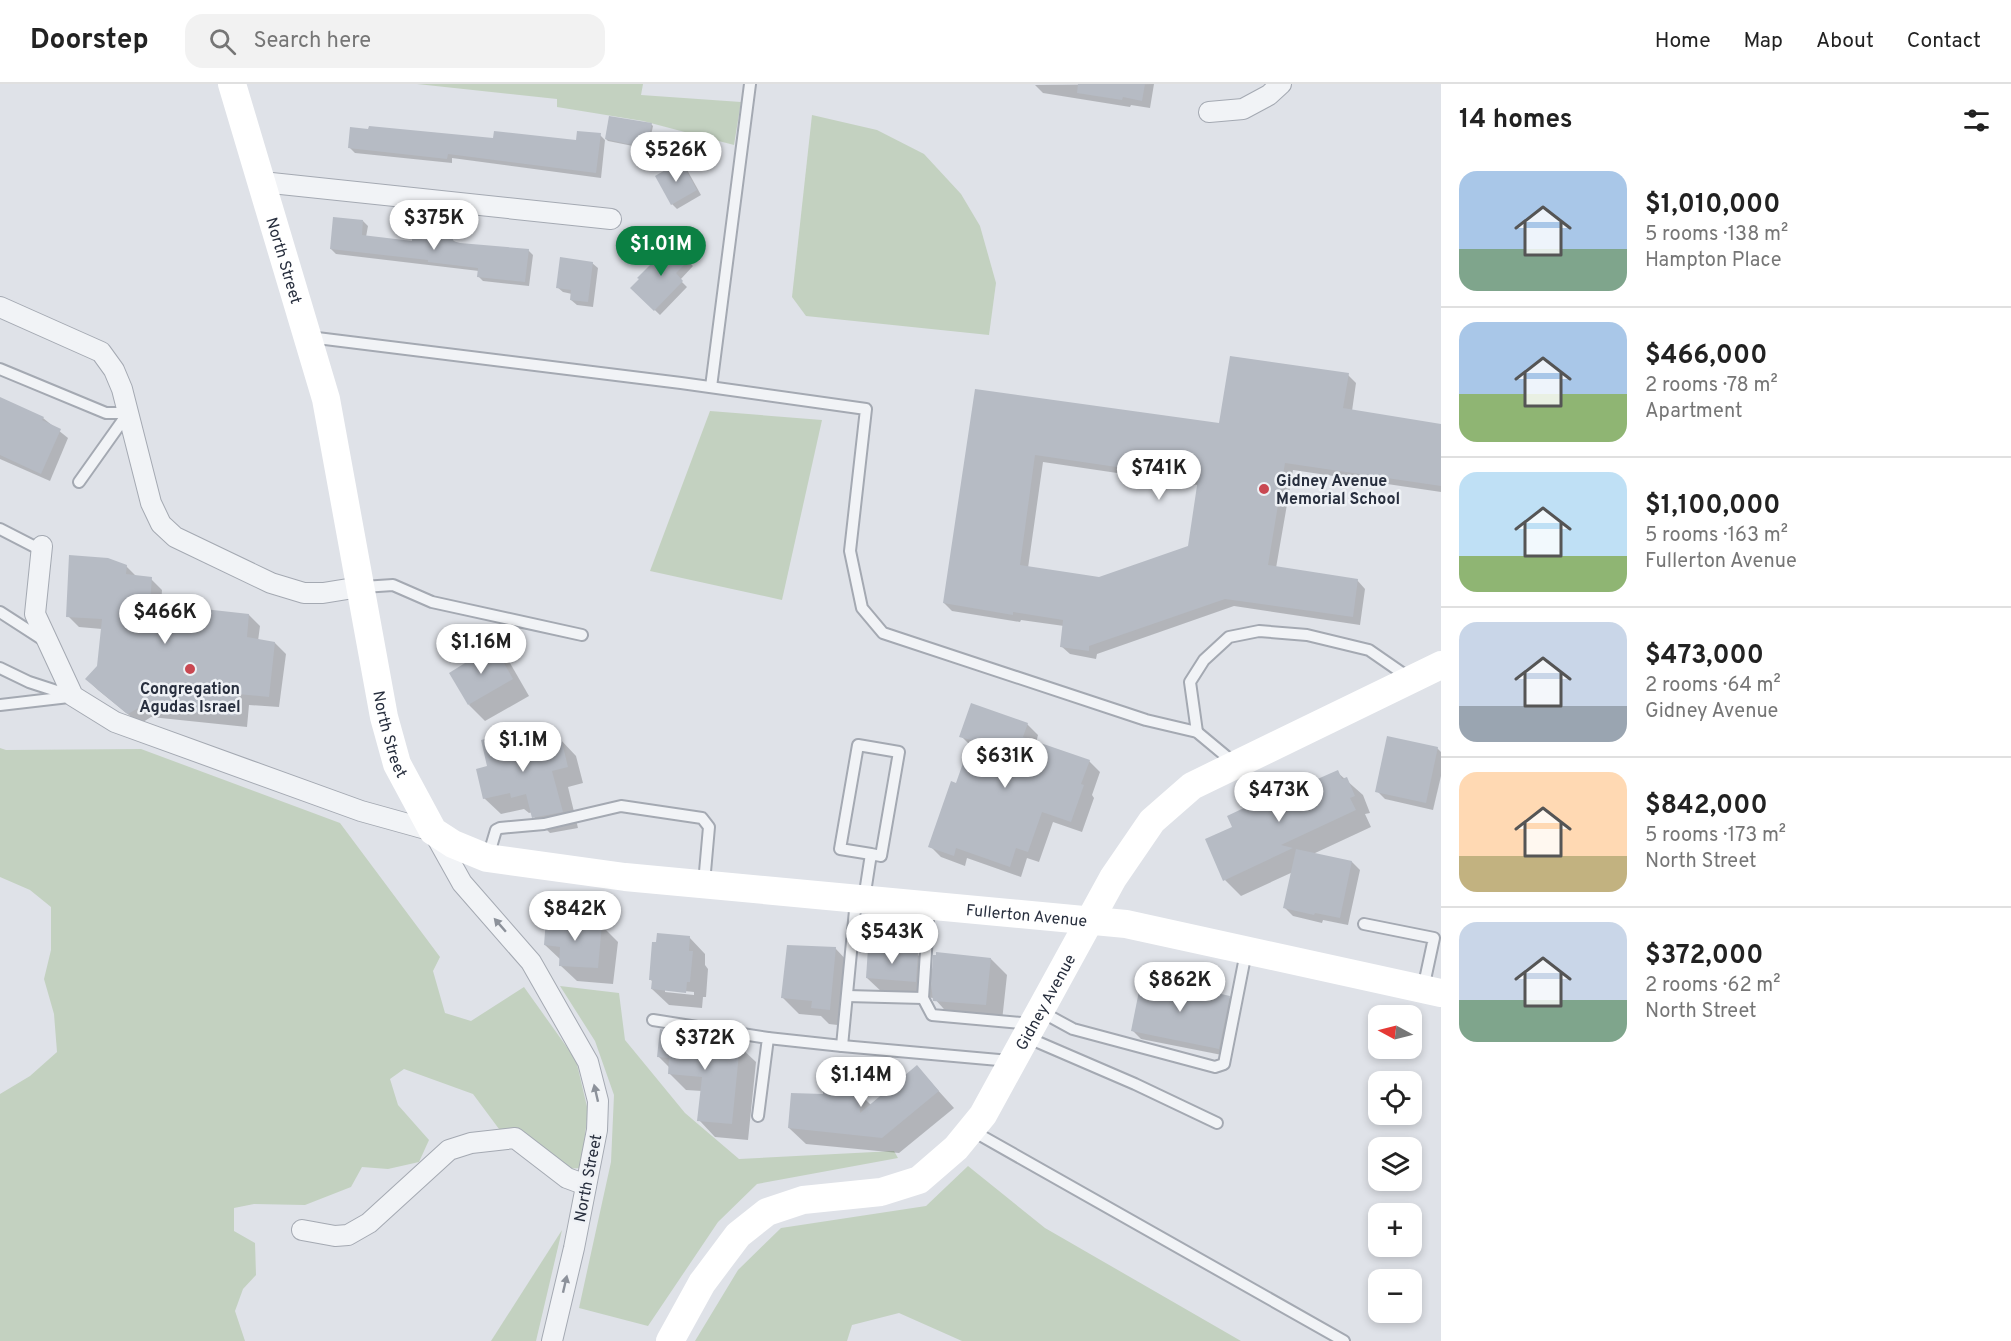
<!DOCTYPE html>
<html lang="en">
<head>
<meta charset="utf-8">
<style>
	body { margin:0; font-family:Overpass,sans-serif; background:#f2f2f2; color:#222; height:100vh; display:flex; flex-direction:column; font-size:22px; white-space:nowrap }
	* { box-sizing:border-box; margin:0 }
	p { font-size:20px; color:#767676 }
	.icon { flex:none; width:33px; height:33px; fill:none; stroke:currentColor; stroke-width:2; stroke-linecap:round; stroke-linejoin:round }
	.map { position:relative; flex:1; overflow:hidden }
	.drawer { display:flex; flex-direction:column; background:#fff; width:570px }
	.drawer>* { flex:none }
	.needle { width:39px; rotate:277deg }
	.tools { position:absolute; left:1368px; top:921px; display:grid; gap:12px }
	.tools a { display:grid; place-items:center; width:54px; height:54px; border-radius:12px; background:#fff; box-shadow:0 3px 9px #0003; font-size:30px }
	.price { position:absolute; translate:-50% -51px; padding:0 14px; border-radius:21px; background:#fff; color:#222; font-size:20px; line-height:39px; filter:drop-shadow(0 2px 3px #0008) }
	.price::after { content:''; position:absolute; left:50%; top:36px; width:18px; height:14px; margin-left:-9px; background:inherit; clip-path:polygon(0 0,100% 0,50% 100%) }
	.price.on { background:#0b8043; color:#fff }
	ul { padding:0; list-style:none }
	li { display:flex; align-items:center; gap:18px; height:150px; padding:0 18px }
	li+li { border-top:2px solid #e0e0e0 }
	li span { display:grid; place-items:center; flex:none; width:168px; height:120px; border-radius:18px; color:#555 }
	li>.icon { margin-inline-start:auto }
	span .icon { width:72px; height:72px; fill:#fffc; stroke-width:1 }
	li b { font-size:26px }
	h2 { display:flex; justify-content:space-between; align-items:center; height:72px; padding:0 18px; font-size:26px }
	header { display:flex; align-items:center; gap:36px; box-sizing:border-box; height:84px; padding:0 30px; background:#fff; border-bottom:2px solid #e0e0e0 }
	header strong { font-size:28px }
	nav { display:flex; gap:33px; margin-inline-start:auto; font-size:21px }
	.search { width:420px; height:54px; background:#f2f2f2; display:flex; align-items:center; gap:15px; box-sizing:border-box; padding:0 21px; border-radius:18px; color:#767676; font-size:22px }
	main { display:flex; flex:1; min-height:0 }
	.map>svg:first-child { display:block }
	.green { fill:#c3d1c0 }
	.shadow { fill:#0003; fill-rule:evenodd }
	.building { fill:#b6bbc4; fill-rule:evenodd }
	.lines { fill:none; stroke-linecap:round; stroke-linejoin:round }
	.lane-casing { stroke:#a4a9b2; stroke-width:14 }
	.street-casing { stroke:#a4a9b2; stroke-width:22 }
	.lane { stroke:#f1f3f6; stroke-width:10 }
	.street { stroke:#f1f3f6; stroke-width:20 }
	.secondary { stroke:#fff; stroke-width:28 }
	.oneway { fill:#8c919a }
	.poi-dot { fill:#c94852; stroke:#eef1f5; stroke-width:2 }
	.labels { text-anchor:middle; stroke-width:5; stroke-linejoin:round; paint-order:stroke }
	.street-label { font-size:16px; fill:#282f3e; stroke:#eef1f5 }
	.poi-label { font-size:16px; font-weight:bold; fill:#282f3e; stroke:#eef1f5; text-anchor:start }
</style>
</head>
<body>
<header>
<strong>Doorstep</strong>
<div class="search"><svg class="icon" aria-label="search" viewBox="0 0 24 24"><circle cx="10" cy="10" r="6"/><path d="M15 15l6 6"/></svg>Search here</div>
<nav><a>Home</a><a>Map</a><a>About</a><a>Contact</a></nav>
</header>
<main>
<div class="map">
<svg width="1441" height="1257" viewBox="0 0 1441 1257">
	<rect width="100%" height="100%" fill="#dfe2e8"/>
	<g class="green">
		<path d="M417,0h226l-2,11 100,7 -7,43 -91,-24 -86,-14v-8z"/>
		<path d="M812,31l65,15 47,24 37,40 19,32 16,57 -7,52 -183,-19 -14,-19z"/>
		<path d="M710,327l112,9 -40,180 -132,-29z"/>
		<path d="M0,664l6,2 135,-1 199,74 100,134 -7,14 12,42 26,8 53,-34 52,73 12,51 -7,57 -16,1 -45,-35 -21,-5 -26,-35 -69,-25 -14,10 8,26 31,35 -10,22 -31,7 -26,-2 -11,20 -46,18 -51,-1 -20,4v23l21,12 1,32 -13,14 -8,22 10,30h-245v-247l30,-18 27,-24 -3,-38 -10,-35 7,-29v-43l-21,-17 -30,-13z"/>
		<path d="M560,902l59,7 6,47 60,73 54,46 155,-8 4,7 -141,26 -39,38 -70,104 -69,-18 32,-146 3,-67 -19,-54z"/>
		<path d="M968,1082l77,62 196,113h-279l-63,-28 -47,12 -5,16h-152l43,-71 43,-42 145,-22z"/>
		<path d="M562,1146l-26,111h-45z"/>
	</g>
	<g class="shadow">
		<path d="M1154,0l-4,24 -19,-3 -1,2 -87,-14 -8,-8z"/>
		<path d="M651,40l2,2 -5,23 -40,-8 -2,-2z"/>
		<path d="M600,51l5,5 -4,38 -149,-20v5l-97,-10 -6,-6 145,-7 83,1z"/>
		<path d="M681,79l5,5 15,27 -24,14 -5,-5z"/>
		<path d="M363,137l5,5 -2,11 47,6 39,-4 5,5 71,6 5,5 -4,31 -46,-5 -5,-5 1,-5 -143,-17 -5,-5z"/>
		<path d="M669,159l24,23 -13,14 7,7 -27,28 -28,-27z"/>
		<path d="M592,179l6,5 -5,39 -16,-2 -6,-5 1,-6 -9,-2 -6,-5z"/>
		<path d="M1348,291l8,8 -4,28 89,14v67l-148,-22 -17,98 81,12 8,9 -5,36 -126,-19 -137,48 -1,5 -26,-5 -9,-8 3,-20 -43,-6 -1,2 -68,-11 -8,-8 33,-212 243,34zM1043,378l155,23 -9,62 -89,32 -72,-11z"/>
		<path d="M0,314l43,20 25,20 -18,43 -50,-22z"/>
		<path d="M126,482l11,11 14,2 11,11 -1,16 88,9 11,11 -2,15 17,2 11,11 -7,53 -30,-2 -2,22 -96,-10 -11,7 -42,-34 -11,-11 11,-12 4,-38 -23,-2 -11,-11z"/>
		<path d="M493,563l17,16 19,33 -44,25 -16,-16z"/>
		<path d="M1027,640l11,11 -2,8 53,18 11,11 -8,23 2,3 -12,34 -29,-10 -14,40 -12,-4 -6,19 -54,-19 -2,8 -24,-9 -11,-11 27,-61 14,-39 -10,-10z"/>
		<path d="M509,651l14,13 37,-9 16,17 7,27 -15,4 10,41 -28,5 -16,-16 -1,-5 -4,1 -5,-4 -23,5 -17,-16 5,-31z"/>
		<path d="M1437,664l4,4v24l-8,34 -48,-11 -8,-8z"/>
		<path d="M1337,688l26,23 7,18 -5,1 6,13 -58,27 39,8 8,8 -12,55 -25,-5 -1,3 -29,-7 -8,-8 8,-36 -52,24 -16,-16 9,-52 52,-38 3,3z"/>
		<path d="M601,841l17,17 -5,42 -36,-3 -17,-16 1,-5 -16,-15z"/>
		<path d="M689,853l16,17v11l3,4 -2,28h-3l-1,11 -33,-3 -17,-16 1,-7 -3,-3zM665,905l29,3v3l-29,-3z"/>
		<path d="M835,864l16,17 -5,61 -17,-2 -8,-8 -22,-2 -16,-16z"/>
		<path d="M918,871l17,17 56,-13 16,16 -5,46 -51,-4 -17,-19 -50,-4 -17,-16z"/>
		<path d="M1229,913l8,8 -10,51 -86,-17 -8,-8z"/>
		<path d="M691,951l11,7 37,4 17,16 -8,78 -33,-3 -16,-17 3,-29 -16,-1 -17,-17 1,-5 -12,-12z"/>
		<path d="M917,983l37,41 -55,45 -93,-9 -17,-16 36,-32 33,-4 13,13z"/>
	</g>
	<g class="building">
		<path d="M1078,0h67l-3,17 -19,-4 -1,3 -45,-7z"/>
		<path d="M609,32l43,7 -6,25 -41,-9z"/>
		<path d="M369,42l124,12 1,-7 82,9 1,-9 24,2 -5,40 -148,-19 -1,5 -99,-11 2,-21 18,2z"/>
		<path d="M681,77l16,29 -26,15 -16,-29z"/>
		<path d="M333,133l30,3 -1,15 50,6v-3l19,2v-4l22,2v3l7,2 69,6 -4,33 -48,-5 1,-9 -50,-6v-2l-98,-11z"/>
		<path d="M669,157l20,19 -13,13 7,8 -29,30 -24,-23 9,-9 -2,-1 19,-19 -2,-3z"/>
		<path d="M560,173l33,5 -5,40 -18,-2 1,-10 -15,-2z"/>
		<path d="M1230,272l119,17 -6,35 98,16v62l-156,-23 -17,102 90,14 -5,38 -128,-18 -136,47v5l-29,-4 3,-27 -50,-8v3l-70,-12 32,-214 244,34zM1035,371l163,24 -10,67 -89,31 -79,-12z"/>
		<path d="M0,313l44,20 -2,3 19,9 -20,45 -41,-19z"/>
		<path d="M69,471l39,3 19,7 -1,9 26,3 -2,26 99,11 -2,23 28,5 -6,55 -31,-3 -2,22 -96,-9 -12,7 -2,-1 -41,-34 12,-13 5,-47 -36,-2z"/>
		<path d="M494,561l19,34 -45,26 -19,-32z"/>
		<path d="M971,619l57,20 -5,14 67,23 -9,24 3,1 -13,37 -29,-10 -14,40 -12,-4 -6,19 -54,-19 -2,8 -26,-9 23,-66 5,2 15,-43 -12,-3z"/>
		<path d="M510,649l4,16 47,-11 7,29 -16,4 11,41 -31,6 -6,-24 -15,4 -1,-5 -27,6 -7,-30 11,-3 -6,-26z"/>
		<path d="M1387,652l51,11 -12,56 -51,-11z"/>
		<path d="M1338,686l4,9 5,-2 8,19 -5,2 6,12 -75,35 12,3 -70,33 -18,-42 27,-12 -5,-11 59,-28 2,4z"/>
		<path d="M1296,765l56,12 -12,57 -25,-5 -1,2 -31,-7z"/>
		<path d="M546,835l56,5 -4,44 -39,-2 1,-19 -16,-2z"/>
		<path d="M657,849l33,3 -1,15h4l-3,31h-3l-1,11 -35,-4 1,-9h-3l3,-38h4z"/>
		<path d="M787,861l49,2 -6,63 -19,-2 1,-7 -31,-3z"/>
		<path d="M868,864l50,5 -2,29 -50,-4z"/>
		<path d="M936,868l55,6 -5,47 -53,-4 -2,-17 2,-29h3z"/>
		<path d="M1142,892l88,20 -11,53 -88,-18z"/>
		<path d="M660,945l32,5v2l7,1 -1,4 42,3 -8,80 -35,-3 5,-44 -34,-3 1,-16 -12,-1z"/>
		<path d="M917,981l22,26 -57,47 -94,-10 3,-35 32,1 1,-7 35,4 1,22z"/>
	</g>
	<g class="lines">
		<defs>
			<g id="lane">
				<path d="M309,253l372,46 185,26 -16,142 12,57 21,25 263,87 51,12 36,30"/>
				<path d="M0,285l106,44h22l-49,69"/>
				<path d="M711,303l39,-303"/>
				<path d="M0,445l41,21"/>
				<path d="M363,503l30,-2 39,17 150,33"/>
				<path d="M0,528l45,29"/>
				<path d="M0,584l29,14 43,14"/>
				<path d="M0,621l69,-8"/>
				<path d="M1197,648l-7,-50 14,-22 25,-23 30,-6 48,4 62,15 39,27"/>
				<path d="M488,773l8,-27 4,-2 44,-4 77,-18 81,12 7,9 -5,56"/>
				<path d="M864,815l7,-45 -31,-5 18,-104 41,7 -18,104 -10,-2"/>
				<path d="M929,821l-6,93 9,17 100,9"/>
				<path d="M1364,840l70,14 -11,51"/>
				<path d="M847,912l76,2"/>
				<path d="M1040,927l33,18 142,38 9,-3 22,-112"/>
				<path d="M653,936l115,18 -10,78"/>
				<path d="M1026,953l109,47 82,39"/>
				<path d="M768,954l74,8 14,-146"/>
				<path d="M842,962l168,15"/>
				<path d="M971,1046l373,211"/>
			</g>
			<g id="street">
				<path d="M1209,28l34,-3 26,-14 12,-11"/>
				<path d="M262,98l349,37"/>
				<path d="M0,223l101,45 13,18 8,19 29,114 10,21 14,13 96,46 33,10h19l37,-6"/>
				<path d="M42,462l-7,68 38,82 42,26 246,89 72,20 29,52 69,79 57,100 10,39 -1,29 -23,118 -22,93"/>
				<path d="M302,1146l33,6 13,-1 21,-12 80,-73 22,-7 44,-5 52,40 19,7"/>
			</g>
		</defs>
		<use href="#lane" class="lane-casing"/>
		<use href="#street" class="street-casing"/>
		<use href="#lane" class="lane"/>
		<use href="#street" class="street"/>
		<g class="secondary">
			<path id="s1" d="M232,0l94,315 58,318 13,47 36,67 20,13 34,14 138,19 501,47 315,69"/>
			<path id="s2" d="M670,1257l32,-58 36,-48 29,-23 36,-12 78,-8 38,-12 37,-32 27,-33 130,-237 39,-57 40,-35 249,-121"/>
		</g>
	</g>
	<defs><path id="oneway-solid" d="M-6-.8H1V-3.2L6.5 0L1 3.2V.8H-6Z" transform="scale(1.5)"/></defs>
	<g class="oneway">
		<use href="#oneway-solid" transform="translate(500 841) rotate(-131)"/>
		<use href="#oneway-solid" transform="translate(596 1009) rotate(-103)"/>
		<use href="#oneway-solid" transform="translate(565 1200) rotate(-77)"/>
	</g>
	<g class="poi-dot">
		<circle cx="1264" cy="405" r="6"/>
		<circle cx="190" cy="585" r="6"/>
	</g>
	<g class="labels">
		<g class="street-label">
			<text dy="6" stroke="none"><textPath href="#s1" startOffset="184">North Street</textPath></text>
			<text dy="6" stroke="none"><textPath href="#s1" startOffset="670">North Street</textPath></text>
			<text dy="6" stroke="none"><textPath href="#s1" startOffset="1380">Fullerton Avenue</textPath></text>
			<text dy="6" stroke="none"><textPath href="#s2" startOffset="540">Gidney Avenue</textPath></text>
			<text transform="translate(587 1094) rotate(-79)" y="6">North Street</text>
		</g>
		<g class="poi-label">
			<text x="1276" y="402">Gidney Avenue<tspan x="1276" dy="18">Memorial School</tspan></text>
			<text x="190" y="610" text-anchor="middle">Congregation<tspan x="190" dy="18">Agudas Israel</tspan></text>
		</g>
	</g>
</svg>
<div class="tools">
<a><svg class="needle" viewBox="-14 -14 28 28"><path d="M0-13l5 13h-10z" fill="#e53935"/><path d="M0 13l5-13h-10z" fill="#767676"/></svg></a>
<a><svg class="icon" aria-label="locate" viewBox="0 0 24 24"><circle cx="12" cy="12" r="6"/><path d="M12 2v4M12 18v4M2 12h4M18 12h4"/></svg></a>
<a><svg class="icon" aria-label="layers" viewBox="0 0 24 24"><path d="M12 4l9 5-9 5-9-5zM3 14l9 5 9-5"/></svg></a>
<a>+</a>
<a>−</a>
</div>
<b class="price" style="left:676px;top:99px">$526K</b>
<b class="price" style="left:434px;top:167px">$375K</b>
<b class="price on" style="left:661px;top:193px">$1.01M</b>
<b class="price" style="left:1159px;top:417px">$741K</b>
<b class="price" style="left:165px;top:561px">$466K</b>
<b class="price" style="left:481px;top:591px">$1.16M</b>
<b class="price" style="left:523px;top:689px">$1.1M</b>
<b class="price" style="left:1005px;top:705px">$631K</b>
<b class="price" style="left:1279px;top:739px">$473K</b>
<b class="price" style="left:575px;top:858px">$842K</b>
<b class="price" style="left:892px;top:881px">$543K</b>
<b class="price" style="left:1180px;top:929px">$862K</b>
<b class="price" style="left:705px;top:987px">$372K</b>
<b class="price" style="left:861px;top:1024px">$1.14M</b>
</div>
<section class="drawer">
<h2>14 homes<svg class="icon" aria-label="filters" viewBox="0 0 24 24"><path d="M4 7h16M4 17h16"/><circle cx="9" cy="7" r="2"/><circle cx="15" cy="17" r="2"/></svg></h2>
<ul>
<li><span style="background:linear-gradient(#a9c7e8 65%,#7fa58c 0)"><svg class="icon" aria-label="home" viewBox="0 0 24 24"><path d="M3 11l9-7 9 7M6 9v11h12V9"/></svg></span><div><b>$1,010,000</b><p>5 rooms · 138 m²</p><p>Hampton Place</p></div></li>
<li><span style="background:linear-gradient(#a9c7e8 60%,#8fb573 0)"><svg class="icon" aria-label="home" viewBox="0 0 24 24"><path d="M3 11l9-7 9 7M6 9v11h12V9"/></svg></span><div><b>$466,000</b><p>2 rooms · 78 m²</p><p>Apartment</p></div></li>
<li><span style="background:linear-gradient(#bfe0f5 70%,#8fb573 0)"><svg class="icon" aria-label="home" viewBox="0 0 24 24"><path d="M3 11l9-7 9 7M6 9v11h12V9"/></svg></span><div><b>$1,100,000</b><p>5 rooms · 163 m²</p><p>Fullerton Avenue</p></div></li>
<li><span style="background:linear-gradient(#c9d6e8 70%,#9aa5b1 0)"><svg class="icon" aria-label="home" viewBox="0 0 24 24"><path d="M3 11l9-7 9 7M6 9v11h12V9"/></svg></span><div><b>$473,000</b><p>2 rooms · 64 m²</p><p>Gidney Avenue</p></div></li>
<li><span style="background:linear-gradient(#ffd9b3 70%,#c2b280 0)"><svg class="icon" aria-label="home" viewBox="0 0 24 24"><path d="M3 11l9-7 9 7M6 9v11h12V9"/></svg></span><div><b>$842,000</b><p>5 rooms · 173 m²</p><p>North Street</p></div></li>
<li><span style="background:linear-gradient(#c9d6e8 65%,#7fa58c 0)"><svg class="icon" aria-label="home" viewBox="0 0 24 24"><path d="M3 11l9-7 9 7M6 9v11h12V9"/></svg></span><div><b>$372,000</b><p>2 rooms · 62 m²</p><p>North Street</p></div></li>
</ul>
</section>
</main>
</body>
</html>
